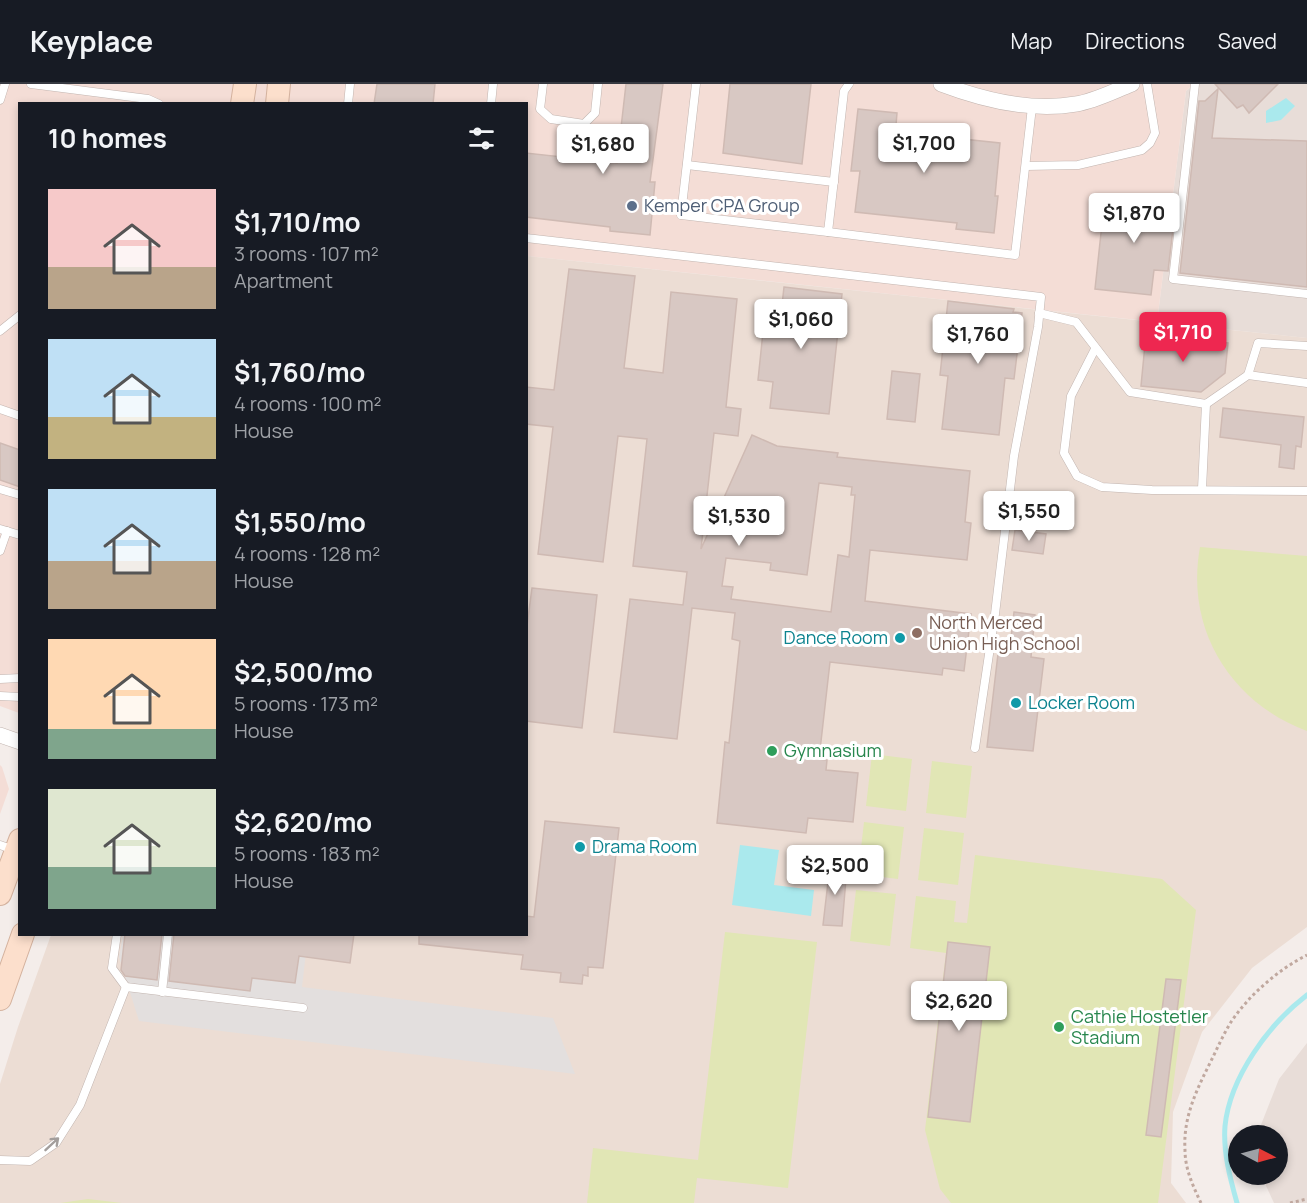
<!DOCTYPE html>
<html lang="en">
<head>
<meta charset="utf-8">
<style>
	body { margin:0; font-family:Manrope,sans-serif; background:#20242c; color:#f1f3f6; height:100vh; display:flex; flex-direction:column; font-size:22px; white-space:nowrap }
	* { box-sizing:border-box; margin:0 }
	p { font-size:20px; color:#9ea1a6 }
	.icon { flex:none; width:33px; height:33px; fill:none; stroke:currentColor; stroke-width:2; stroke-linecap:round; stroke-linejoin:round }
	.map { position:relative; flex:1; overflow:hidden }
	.side { position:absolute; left:18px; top:18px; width:510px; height:834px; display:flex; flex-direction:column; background:#171b24; border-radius:0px; box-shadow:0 3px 9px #0003 }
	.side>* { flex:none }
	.needle { width:39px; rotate:96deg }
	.controls { position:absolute; left:1228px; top:1041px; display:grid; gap:12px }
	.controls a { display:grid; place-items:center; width:60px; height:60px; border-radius:50%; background:#171b24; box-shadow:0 3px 9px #0003; font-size:30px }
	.price { position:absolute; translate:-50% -51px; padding:0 14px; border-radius:6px; background:#fff; color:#222; font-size:20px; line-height:39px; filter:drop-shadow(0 2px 3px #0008) }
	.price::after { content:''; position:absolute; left:50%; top:36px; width:18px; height:14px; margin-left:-9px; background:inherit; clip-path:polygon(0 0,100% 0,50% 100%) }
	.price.selected { background:#ee2750; color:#fff }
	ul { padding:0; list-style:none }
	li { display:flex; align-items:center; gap:18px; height:150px; padding:0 30px }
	li span { display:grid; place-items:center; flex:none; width:168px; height:120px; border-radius:0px; color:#555 }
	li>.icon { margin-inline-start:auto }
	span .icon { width:72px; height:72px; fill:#fffc; stroke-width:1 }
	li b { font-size:26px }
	h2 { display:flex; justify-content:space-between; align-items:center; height:72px; padding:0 30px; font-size:26px }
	header { display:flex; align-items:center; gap:36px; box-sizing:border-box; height:84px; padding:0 30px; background:#171b24; border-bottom:2px solid #363941 }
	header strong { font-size:28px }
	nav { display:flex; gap:33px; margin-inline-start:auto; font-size:21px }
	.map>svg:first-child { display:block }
	.residential { fill:#e8ddd8 }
	.commercial { fill:#f4ddd6 }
	.education { fill:#ecddd4 }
	.green { fill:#e1e6b5 }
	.parking { fill:#e3dfde }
	.water { fill:#aae9ed }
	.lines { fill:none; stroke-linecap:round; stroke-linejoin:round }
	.stream { stroke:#aae9ed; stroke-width:5 }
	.building { fill:#d8c8c3; stroke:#cfbab3; stroke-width:1.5; fill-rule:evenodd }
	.service-casing { stroke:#c2b5b0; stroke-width:9 }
	.minor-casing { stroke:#c2b5b0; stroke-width:16 }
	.secondary-casing { stroke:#d4b29e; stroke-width:24 }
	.path { stroke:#c0a89f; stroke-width:3; stroke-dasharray:3 3; stroke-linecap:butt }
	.service { stroke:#fff; stroke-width:8 }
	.minor { stroke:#fff; stroke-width:15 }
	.secondary { stroke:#fcdfcc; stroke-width:22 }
	.oneway { stroke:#a39e9c }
	.service-dot { fill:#5c6f8a; stroke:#fff; stroke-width:2 }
	.education-dot { fill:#8d6e63; stroke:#fff; stroke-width:2 }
	.culture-dot { fill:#0f9aa8; stroke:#fff; stroke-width:2 }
	.leisure-dot { fill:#2e9e5b; stroke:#fff; stroke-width:2 }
	.labels { text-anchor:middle; stroke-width:6; stroke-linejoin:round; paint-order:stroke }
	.service-label { font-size:18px; fill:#4e5e75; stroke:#fff; text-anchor:start }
	.education-label { font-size:18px; fill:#785e54; stroke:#fff; text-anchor:start }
	.culture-label { font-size:18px; fill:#0d838f; stroke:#fff; text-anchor:start }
	.leisure-label { font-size:18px; fill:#27864d; stroke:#fff; text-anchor:start }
</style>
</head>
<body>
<header>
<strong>Keyplace</strong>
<nav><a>Map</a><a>Directions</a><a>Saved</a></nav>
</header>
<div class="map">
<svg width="1307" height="1119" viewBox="0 0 1307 1119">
	<rect width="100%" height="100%" fill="#f4edea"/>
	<g class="residential">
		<path d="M1194,0h113v254l-150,-16 29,-231z"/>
		<path d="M1307,959v160h-33l-13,-28 17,-1v-38l-21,-1 22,-56z"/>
	</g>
	<g class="commercial">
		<path d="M0,0h1194l-8,7 -29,231 -630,-66 -1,-152h-506l-1,609 -19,-7z"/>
		<path d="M0,681l2,2 7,22 -9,25z"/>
	</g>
	<path class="education" d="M527,172l780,82v589l-55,41 -50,64 -29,80 -2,71 15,20h-1186v-119l18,-57 33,-92 475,-1z"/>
	<g class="green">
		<path d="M1200,463l107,9v175c-77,-29 -122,-102 -107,-184z"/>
		<path d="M872,670l40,5 -6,52 -40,-5z"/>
		<path d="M932,677l40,5 -6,52 -40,-5z"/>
		<path d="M864,738l40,5 -6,52 -40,-5z"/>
		<path d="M924,744l40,5 -6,52 -40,-5z"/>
		<path d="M975,771l187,24 34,31 -38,293h-207l-11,-14 -15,-59 21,-177 -36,-5 6,-52 40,5 -2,21 13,1z"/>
		<path d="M856,806l40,4 -6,52 -40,-5z"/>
		<path d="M725,848l92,10 -29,246 -91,-10 -3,25h-107l6,-55 105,12z"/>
		<path d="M88,1115l34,4h-62z"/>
	</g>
	<path class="parking" d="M123,851h185l-6,52 251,31 22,56 -436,-53 -20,-64z"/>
	<g class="water">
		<path d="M1286,14l9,8 -14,14 -15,3v-12z"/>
		<path d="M740,761l39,5 -5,35 40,5 -3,26 -79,-11z"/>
	</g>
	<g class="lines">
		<path class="stream" d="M1237,1119c-7,-25 -14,-51 -12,-77 5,-49 44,-102 82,-131"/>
	</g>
	<g class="building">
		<path d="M377,0h58l-2,20h-59z"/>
		<path d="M626,0h37l-13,98h5l-5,53 -40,-4v-4l-84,-10v-64l91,10z"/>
		<path d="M730,0h81l-9,80 -79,-11z"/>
		<path d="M1215,0h63l-29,29 -6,-8 -6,3z"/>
		<path d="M1218,5l-6,49 95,3v146l-127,-14 19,-172h6z"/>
		<path d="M858,25l39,4 -1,12 49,5 -1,7 56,6 -5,53h3l-4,37 -38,-4 1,-6 -102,-11 5,-41h-9z"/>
		<path d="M1105,112l71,7 -8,68 -14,-1 -3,25 -56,-6z"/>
		<path d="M569,185l66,7 -11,92 39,5 8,-81 66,7 -11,108 15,2 -3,27 -24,-3 -13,116 51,-114 25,11 61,7 -1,4 133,14 -5,51 6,1 -4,37 -97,-10 -5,51 106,13 -7,57 -21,-3 -1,7 -112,-13 -11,97 8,1 -1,10 32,3 -5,49 -45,-4 -2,15 -89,-10 8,-81 4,1 11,-102 -8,-2 3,-26 -43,-5 -15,131 -63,-7 16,-133 53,6 4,-33 -54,-6 14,-127 -29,-3 -15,126 -65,-8 15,-127 -27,-3v-37l28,3zM819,399l33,4 -1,8h4l-6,62 -11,-2 -7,57 -100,-13 2,-12 -11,-1 4,-28 45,5 -1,7 37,5z"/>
		<path d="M784,203l58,7 -13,120 -59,-6 3,-26 -15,-2 7,-67 16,1z"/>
		<path d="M948,217l66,8 -1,3 9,1 -8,66 -9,-1 -6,57 -57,-6 6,-53 -8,-1z"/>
		<path d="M1146,250l82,9 -3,30 -24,19 -60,-6z"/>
		<path d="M892,287l28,3 -5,48 -28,-3z"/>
		<path d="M1223,324l81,9 -3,30 -5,-1 -2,23 -15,-2 2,-22 -61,-8z"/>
		<path d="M0,359l20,7v37l-20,-7z"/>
		<path d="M1015,446l31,4 -3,20 -31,-4z"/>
		<path d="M532,504l65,7 -15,133 -56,-7v-88z"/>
		<path d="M1014,528l21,3 -4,42 13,2 -11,92 -46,-4 11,-93 11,1z"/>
		<path d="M545,737l74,7 -16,140 -15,-1v9l-5,-1 -1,9 -22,-2 1,-9 -40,-4 2,-14 -104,-11v-10h107v-18l8,1z"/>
		<path d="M830,781l17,2 -5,59 -19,-1z"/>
		<path d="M125,850h37l-5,46 -32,-4 -4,-6z"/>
		<path d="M174,850h180l-4,29 -51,-7 -4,27 -43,-5 -2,13 -81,-10z"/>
		<path d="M948,858l42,5 -20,175 -42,-5z"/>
		<path d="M1166,895l15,1 -20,157 -15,-2z"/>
	</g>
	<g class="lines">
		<defs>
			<g id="service">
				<path d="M31,0l117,15 11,5"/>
				<path d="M543,0l-3,25 11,10 33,5 11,-11 3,-29"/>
				<path d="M696,0l-15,131 147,17 16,-141 5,-7"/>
				<path d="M1195,0l-22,195 134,15"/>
				<path d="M0,16l5,-16"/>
				<path d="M348,20l2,-20"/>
				<path d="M491,20l2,-20"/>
				<path d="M687,81l147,17"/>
				<path d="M1026,82l52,-1 64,-15 8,-7 5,-10 -8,-49"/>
				<path d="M828,148l187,23 17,-148"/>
				<path d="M526,154l515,59 -3,30 -24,129 -19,158 -20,134"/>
				<path d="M1039,229l37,9 54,70 76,12 42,-29 59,8"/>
				<path d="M0,247l20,-16"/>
				<path d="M1095,265l-24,47 -7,57 13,23 25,11 50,3 155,1"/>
				<path d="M1248,291l10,-32 49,3"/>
				<path d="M0,325l20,7"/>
				<path d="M0,405l20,6"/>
				<path d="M1202,405l4,-85"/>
				<path d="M0,445l20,6"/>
				<path d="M0,467l7,-20"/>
				<path d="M0,595l20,-1"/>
				<path d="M0,612l20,1"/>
				<path d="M0,761l14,5"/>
				<path d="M117,850l-5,34 14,19 177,21"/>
				<path d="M162,908l6,-58"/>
				<path d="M0,1076l30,1 26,-18 24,-38 46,-118"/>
			</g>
			<g id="minor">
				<path d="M941,0c42,16 90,28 135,20 19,-3 38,-13 56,-20"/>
				<path d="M0,651l20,7"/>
			</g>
			<g id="secondary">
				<path d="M242,20l3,-20"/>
				<path d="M277,20l2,-20"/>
				<path d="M0,810l20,-54"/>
				<path d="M0,915l23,-65"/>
			</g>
		</defs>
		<use href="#service" class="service-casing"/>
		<use href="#minor" class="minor-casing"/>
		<use href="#secondary" class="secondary-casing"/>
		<g class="path">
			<path d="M1201,1119c-8,-17 -16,-34 -16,-53 -2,-32 11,-59 25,-87 7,-14 13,-28 21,-41 18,-27 48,-53 76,-67"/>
			<path d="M1290,1119l17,-4"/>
		</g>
		<use href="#service" class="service"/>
		<use href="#minor" class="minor"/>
		<use href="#secondary" class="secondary"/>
	</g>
	<defs><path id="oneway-shaft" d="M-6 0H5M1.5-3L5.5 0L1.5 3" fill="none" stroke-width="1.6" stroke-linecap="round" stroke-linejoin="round" transform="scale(1.5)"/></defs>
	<use class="oneway" href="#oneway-shaft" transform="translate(52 1060) rotate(-43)"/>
	<circle class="service-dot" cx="632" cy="122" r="6"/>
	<circle class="education-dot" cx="917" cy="549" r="6"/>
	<g class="culture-dot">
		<circle cx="900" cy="554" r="6"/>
		<circle cx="1016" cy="619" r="6"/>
		<circle cx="580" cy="763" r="6"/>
	</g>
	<g class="leisure-dot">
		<circle cx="772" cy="667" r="6"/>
		<circle cx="1059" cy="943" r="6"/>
	</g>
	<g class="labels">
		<g class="service-label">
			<text x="644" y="128">Kemper CPA Group</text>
		</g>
		<g class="education-label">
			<text x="929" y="545">North Merced<tspan x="929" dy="21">Union High School</tspan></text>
		</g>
		<g class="culture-label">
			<text x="888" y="560" text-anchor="end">Dance Room</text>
			<text x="1028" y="625">Locker Room</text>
			<text x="592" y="769">Drama Room</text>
		</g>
		<g class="leisure-label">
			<text x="784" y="673">Gymnasium</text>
			<text x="1071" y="939">Cathie Hostetler<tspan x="1071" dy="21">Stadium</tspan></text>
		</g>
	</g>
</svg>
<div class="controls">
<a><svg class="needle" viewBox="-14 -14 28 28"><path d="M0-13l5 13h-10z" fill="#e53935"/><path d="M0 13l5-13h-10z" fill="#9ea1a6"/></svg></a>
</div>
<b class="price" style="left:924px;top:90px">$1,700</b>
<b class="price" style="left:603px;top:91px">$1,680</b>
<b class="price" style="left:1134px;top:160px">$1,870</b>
<b class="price" style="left:801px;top:266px">$1,060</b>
<b class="price selected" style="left:1183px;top:279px">$1,710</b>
<b class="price" style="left:978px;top:281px">$1,760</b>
<b class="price" style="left:1029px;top:458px">$1,550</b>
<b class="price" style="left:739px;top:463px">$1,530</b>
<b class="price" style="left:835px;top:812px">$2,500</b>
<b class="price" style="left:959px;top:948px">$2,620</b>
<section class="side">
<h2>10 homes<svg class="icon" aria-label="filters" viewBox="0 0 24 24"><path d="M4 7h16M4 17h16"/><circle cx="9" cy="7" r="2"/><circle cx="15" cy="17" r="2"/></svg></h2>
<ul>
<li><span style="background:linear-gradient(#f6c9c9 65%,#b9a48a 0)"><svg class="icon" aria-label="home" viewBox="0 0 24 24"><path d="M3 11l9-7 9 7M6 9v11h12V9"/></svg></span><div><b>$1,710/mo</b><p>3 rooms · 107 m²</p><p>Apartment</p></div></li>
<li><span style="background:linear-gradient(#bfe0f5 65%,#c2b280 0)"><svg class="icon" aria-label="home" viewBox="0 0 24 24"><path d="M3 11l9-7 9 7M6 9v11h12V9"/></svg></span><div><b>$1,760/mo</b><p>4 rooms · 100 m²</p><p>House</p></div></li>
<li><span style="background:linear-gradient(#bfe0f5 60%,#b9a48a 0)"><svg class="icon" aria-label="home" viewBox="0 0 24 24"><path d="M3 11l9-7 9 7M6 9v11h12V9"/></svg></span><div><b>$1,550/mo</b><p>4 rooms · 128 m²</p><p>House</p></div></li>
<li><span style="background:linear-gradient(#ffd9b3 75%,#7fa58c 0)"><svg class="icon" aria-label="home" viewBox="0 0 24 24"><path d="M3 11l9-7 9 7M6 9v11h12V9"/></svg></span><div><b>$2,500/mo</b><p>5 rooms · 173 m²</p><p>House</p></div></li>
<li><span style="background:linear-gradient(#dfe7d0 65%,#7fa58c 0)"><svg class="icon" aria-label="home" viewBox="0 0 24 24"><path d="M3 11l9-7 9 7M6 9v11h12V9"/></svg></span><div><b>$2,620/mo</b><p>5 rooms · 183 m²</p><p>House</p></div></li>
</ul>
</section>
</div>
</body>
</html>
